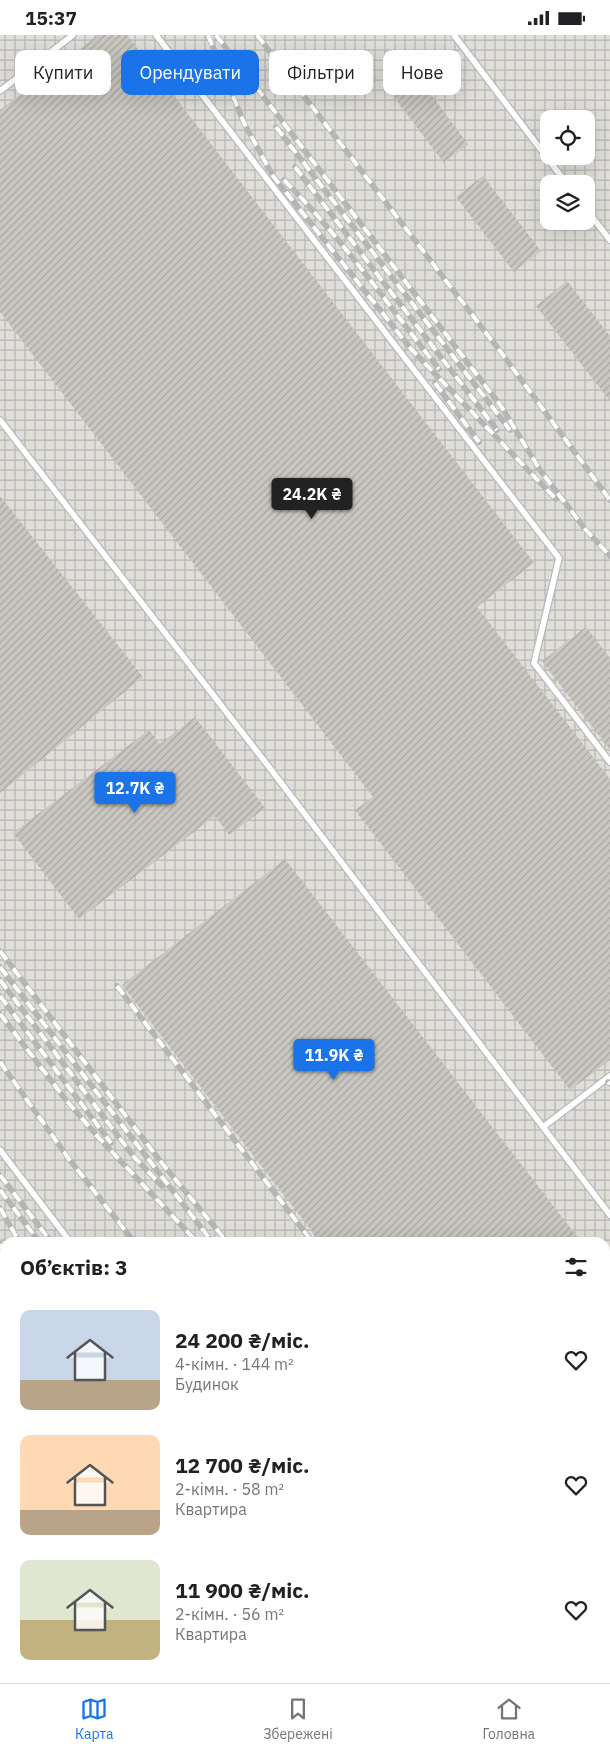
<!DOCTYPE html>
<html lang="uk">
<head>
<meta charset="utf-8">
<style>
	body { margin:0; font-family:"IBM Plex Sans",sans-serif; background:#f2f2f2; color:#202124; height:100vh; display:flex; flex-direction:column; font-size:19px; white-space:nowrap }
	* { box-sizing:border-box; margin:0 }
	p { font-size:16px; color:#757577 }
	.icon { flex:none; width:28px; height:28px; fill:none; stroke:currentColor; stroke-width:2; stroke-linecap:round; stroke-linejoin:round }
	.map { position:relative; flex:1; overflow:hidden }
	.side { position:absolute; left:0px; top:1202px; width:610px; height:446px; display:flex; flex-direction:column; background:#fff; border-radius:15px 15px 0 0; box-shadow:0 5px 20px #0002 }
	.side>* { flex:none }
	.guide { position:absolute; left:15px; top:15px; width:580px; height:45px; display:flex; gap:10px }
	.controls { position:absolute; left:540px; top:75px; display:grid; gap:10px }
	.controls a { display:grid; place-items:center; width:55px; height:55px; border-radius:10px; background:#fff; box-shadow:0 5px 20px #0002; font-size:25px }
	.price { position:absolute; translate:-50% -42px; padding:0 11px; border-radius:5px; background:#1a73e8; color:#fff; font-size:16px; line-height:32px; filter:drop-shadow(0 1px 2px #0008) }
	.price::after { content:''; position:absolute; left:50%; top:30px; width:15px; height:11px; margin-left:-8px; background:inherit; clip-path:polygon(0 0,100% 0,50% 100%) }
	.price.current { background:#222; color:#fff }
	ul { padding:0; list-style:none }
	li { display:flex; align-items:center; gap:15px; height:125px; padding:0 20px }
	li span { display:grid; place-items:center; flex:none; width:140px; height:100px; border-radius:10px; color:#555 }
	li>.icon { margin-inline-start:auto }
	span .icon { width:60px; height:60px; fill:#fffc; stroke-width:1 }
	li b { font-size:21px }
	h2 { display:flex; justify-content:space-between; align-items:center; height:60px; padding:0 20px; font-size:21px }
	.pill { padding:0 18px; border-radius:10px; background:#fff; box-shadow:0 5px 20px #0002; font-size:18px; line-height:45px }
	.pill.current { background:#1a73e8; color:#fff }
	.status { display:flex; justify-content:space-between; align-items:center; height:35px; padding:0 25px; background:#fff; direction:ltr }
	.status svg { height:14px; fill:currentColor }
	.tabs { display:flex; justify-content:space-around; align-items:center; height:70px; border-top:1px solid #e0e0e0; background:#fff; font-size:14px; color:#757577 }
	.tabs a { display:grid; justify-items:center; gap:2px }
	.tabs .current { color:#1a73e8 }
	.map>svg:first-child { display:block }
	.industrial { fill:url(#industrial-grid); fill-rule:evenodd }
	.building { fill:url(#building-hatch) }
	.lines { fill:none; stroke-linecap:round; stroke-linejoin:round }
	.lane-casing { stroke:#b9babf; stroke-width:8 }
	.lane { stroke:#fff; stroke-width:5.5 }
	.rail-casing { stroke:#b4b5b5; stroke-width:5.5 }
	.rail { stroke:#fff; stroke-width:4; stroke-dasharray:11; stroke-linecap:butt }
</style>
</head>
<body>
<div class="status"><b>15:37</b><svg viewBox="0 0 49 12"><path d="M0 12V9h3v3zM5 12V6h3v6zM10 12V3h3v9zM15 12V0h3v12zM26 1h20v11H26zM47 4h2v5h-2z"/></svg></div>
<div class="map">
<svg width="610" height="1648" viewBox="0 0 610 1648">
	<defs>
		<pattern id="industrial-grid" width="8" height="8" patternUnits="userSpaceOnUse" patternTransform="scale(1.25)"><rect width="8" height="8" fill="#dfded8"/><path d="M0 4h8M4 0v8" fill="none" stroke="#b8b7b3"/></pattern>
		<pattern id="building-hatch" width="6" height="6" patternUnits="userSpaceOnUse" patternTransform="scale(1.25)"><rect width="6" height="6" fill="#c9c7c0"/><path d="M-1 1l2-2M0 6l6-6M5 7l2-2" fill="none" stroke="#a6a5a0"/></pattern>
	</defs>
	<rect width="100%" height="100%" fill="#edede4"/>
	<path class="industrial" d="M0,0h610v1648h-610zM549,84h37v37h-37zM549,149h37v37h-37zM5,1208h600v436h-600z"/>
	<g class="building">
		<path d="M98,0h29l407,528 -57,44 133,172v281l-40,30 -215,-280 18,-13 -373,-485v-202z"/>
		<path d="M408,29l60,80 -24,19 -61,-80z"/>
		<path d="M483,141l58,75 -27,21 -58,-75z"/>
		<path d="M567,246l43,55v65l-74,-95z"/>
		<path d="M0,461l143,181 -143,116z"/>
		<path d="M586,592l24,31v92l-68,-89z"/>
		<path d="M195,682l70,91 -36,27 -14,-19 -136,103 -66,-86 136,-103 11,14z"/>
		<path d="M285,824l297,384h-261l-199,-258z"/>
	</g>
	<g class="lines">
		<defs>
			<g id="lane">
				<path d="M156,0l403,523 -25,105 76,99"/>
				<path d="M454,0l113,149"/>
				<path d="M0,56l73,-56"/>
				<path d="M586,174l24,31"/>
				<path d="M0,385l269,347 341,448"/>
				<path d="M543,1092l67,-51"/>
				<path d="M0,1115l71,93"/>
				<path d="M0,1257l5,8"/>
				<path d="M249,1644l1,4"/>
				<path d="M390,1644l4,4"/>
				<path d="M449,1644l3,4"/>
				<path d="M11,1648l6,-4"/>
				<path d="M213,1648v-4"/>
			</g>
		</defs>
		<use href="#lane" class="lane-casing"/>
		<use href="#lane" class="lane"/>
		<defs>
			<g id="rail">
				<path d="M208,0l36,88 29,53 139,174 144,149"/>
				<path d="M216,0l285,371 39,64 46,60 24,26"/>
				<path d="M257,0l243,316 110,149"/>
				<path d="M276,92l234,303"/>
				<path d="M295,132l202,263"/>
				<path d="M284,145c58,58 104,125 155,189"/>
				<path d="M435,348l44,59"/>
				<path d="M0,916l161,211 67,81"/>
				<path d="M0,932l213,276"/>
				<path d="M0,945l134,177 28,29"/>
				<path d="M117,951l196,257"/>
				<path d="M0,961l111,147"/>
				<path d="M0,979l66,86 33,38 99,105"/>
				<path d="M0,1027l69,97 66,84"/>
				<path d="M608,1047l2,2"/>
				<path d="M0,1140l52,68"/>
				<path d="M0,1155l40,53"/>
				<path d="M0,1173l20,35"/>
				<path d="M0,1209l5,9"/>
				<path d="M0,1278l5,9"/>
				<path d="M0,1364l5,12"/>
				<path d="M605,1540l5,21"/>
				<path d="M605,1571l5,9"/>
				<path d="M605,1591l5,9"/>
				<path d="M605,1613l5,6"/>
				<path d="M60,1644l1,4"/>
				<path d="M234,1644l1,4"/>
				<path d="M268,1644l1,4"/>
				<path d="M278,1644l1,4"/>
				<path d="M288,1644l2,4"/>
				<path d="M444,1644l3,4"/>
				<path d="M456,1644l2,4"/>
				<path d="M543,1644l3,4"/>
				<path d="M561,1644l3,4"/>
				<path d="M574,1644l3,4"/>
				<path d="M104,1648l1,-4"/>
				<path d="M170,1648l1,-4"/>
				<path d="M181,1648v-4"/>
				<path d="M191,1648v-4"/>
			</g>
		</defs>
		<use href="#rail" class="rail-casing"/>
		<use href="#rail" class="rail"/>
	</g>
</svg>
<div class="controls">
<a><svg class="icon" aria-label="locate" viewBox="0 0 24 24"><circle cx="12" cy="12" r="6"/><path d="M12 2v4M12 18v4M2 12h4M18 12h4"/></svg></a>
<a><svg class="icon" aria-label="layers" viewBox="0 0 24 24"><path d="M12 4l9 5-9 5-9-5zM3 14l9 5 9-5"/></svg></a>
</div>
<b class="price current" style="left:312px;top:485px">24.2K ₴</b>
<b class="price" style="left:135px;top:779px">12.7K ₴</b>
<b class="price" style="left:334px;top:1046px">11.9K ₴</b>
<div class="guide">
<a class="pill">Купити</a>
<a class="pill current">Орендувати</a>
<a class="pill">Фільтри</a>
<a class="pill">Нове</a>
</div>
<section class="side">
<h2>Об’єктів: 3<svg class="icon" aria-label="filters" viewBox="0 0 24 24"><path d="M4 7h16M4 17h16"/><circle cx="9" cy="7" r="2"/><circle cx="15" cy="17" r="2"/></svg></h2>
<ul>
<li><span style="background:linear-gradient(#c9d6e8 70%,#b9a48a 0)"><svg class="icon" aria-label="home" viewBox="0 0 24 24"><path d="M3 11l9-7 9 7M6 9v11h12V9"/></svg></span><div><b>24 200 ₴/міс.</b><p>4-кімн. · 144 m²</p><p>Будинок</p></div><svg class="icon" aria-label="heart" viewBox="0 0 24 24"><path d="M12 20l-8-8c-3-5 5-10 8-4 3-6 11-1 8 4z"/></svg></li>
<li><span style="background:linear-gradient(#ffd9b3 75%,#b9a48a 0)"><svg class="icon" aria-label="home" viewBox="0 0 24 24"><path d="M3 11l9-7 9 7M6 9v11h12V9"/></svg></span><div><b>12 700 ₴/міс.</b><p>2-кімн. · 58 m²</p><p>Квартира</p></div><svg class="icon" aria-label="heart" viewBox="0 0 24 24"><path d="M12 20l-8-8c-3-5 5-10 8-4 3-6 11-1 8 4z"/></svg></li>
<li><span style="background:linear-gradient(#dfe7d0 60%,#c2b280 0)"><svg class="icon" aria-label="home" viewBox="0 0 24 24"><path d="M3 11l9-7 9 7M6 9v11h12V9"/></svg></span><div><b>11 900 ₴/міс.</b><p>2-кімн. · 56 m²</p><p>Квартира</p></div><svg class="icon" aria-label="heart" viewBox="0 0 24 24"><path d="M12 20l-8-8c-3-5 5-10 8-4 3-6 11-1 8 4z"/></svg></li>
</ul>
</section>
</div>
<nav class="tabs">
<a class="current"><svg class="icon" aria-label="map" viewBox="0 0 24 24"><path d="M3 6l6-2 6 2 6-2v14l-6 2-6-2-6 2zM9 4v14M15 6v14"/></svg>Карта</a>
<a><svg class="icon" aria-label="saved" viewBox="0 0 24 24"><path d="M7 4h10v16l-5-4-5 4z"/></svg>Збережені</a>
<a><svg class="icon" aria-label="home" viewBox="0 0 24 24"><path d="M3 11l9-7 9 7M6 9v11h12V9"/></svg>Головна</a>
</nav>
</body>
</html>
